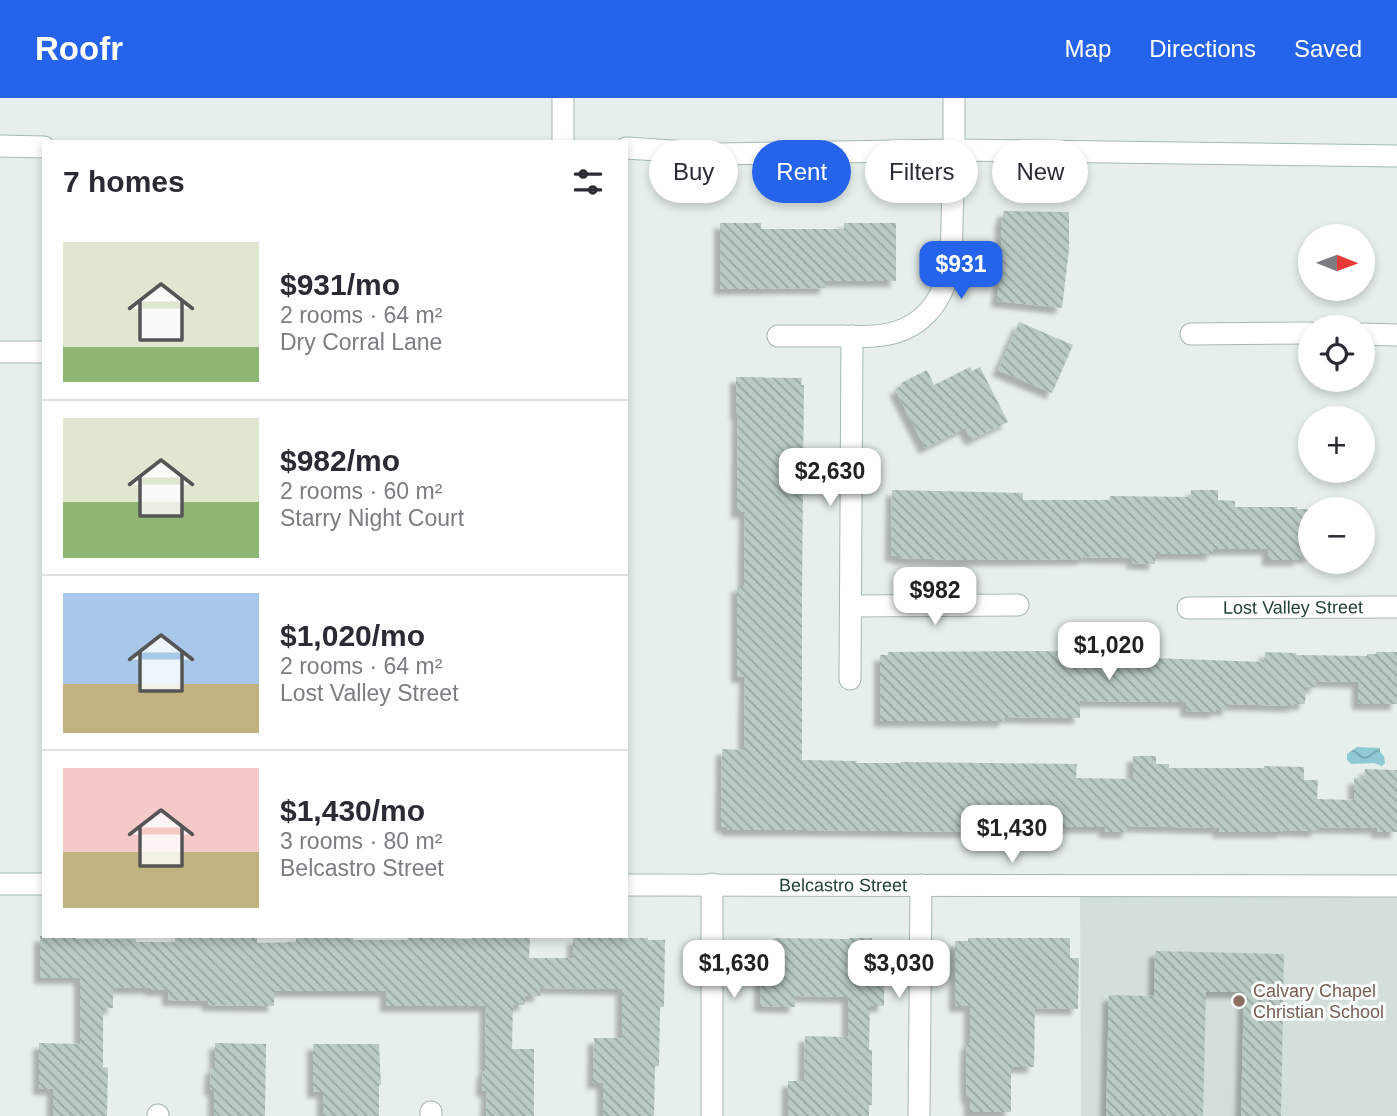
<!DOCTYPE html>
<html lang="en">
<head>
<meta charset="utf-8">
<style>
	body { margin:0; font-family:Helvetica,sans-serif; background:#f7f7f7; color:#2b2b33; height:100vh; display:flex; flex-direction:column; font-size:26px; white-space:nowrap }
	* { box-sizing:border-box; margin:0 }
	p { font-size:23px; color:#7c7c81 }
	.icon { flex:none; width:38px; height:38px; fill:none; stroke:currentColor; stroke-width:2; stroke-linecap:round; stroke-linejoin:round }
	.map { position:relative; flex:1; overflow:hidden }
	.details { position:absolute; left:42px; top:42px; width:586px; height:798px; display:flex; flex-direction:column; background:#fff; border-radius:0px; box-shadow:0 4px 10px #0003 }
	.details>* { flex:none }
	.banner { position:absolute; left:649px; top:42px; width:642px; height:63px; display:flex; gap:14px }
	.needle { width:46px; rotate:91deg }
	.tools { position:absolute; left:1298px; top:126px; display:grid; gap:14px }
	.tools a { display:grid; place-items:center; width:77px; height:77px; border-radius:50%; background:#fff; box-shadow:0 4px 10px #0003; font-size:35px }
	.price { position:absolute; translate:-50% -60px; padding:0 16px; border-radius:14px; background:#fff; color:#222; font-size:23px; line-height:46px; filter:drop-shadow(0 2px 4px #0008) }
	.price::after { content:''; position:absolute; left:50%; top:42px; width:21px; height:16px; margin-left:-10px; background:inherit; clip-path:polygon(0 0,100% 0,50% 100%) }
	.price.active { background:#2563eb; color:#fff }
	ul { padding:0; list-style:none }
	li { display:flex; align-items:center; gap:21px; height:175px; padding:0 21px }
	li+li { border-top:2px solid #e1e1e2 }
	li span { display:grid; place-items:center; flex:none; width:196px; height:140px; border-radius:0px; color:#555 }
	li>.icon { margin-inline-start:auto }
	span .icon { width:84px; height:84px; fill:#fffc; stroke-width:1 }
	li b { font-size:30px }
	h2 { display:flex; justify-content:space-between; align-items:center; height:84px; padding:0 21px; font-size:30px }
	.chip { padding:0 24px; border-radius:32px; background:#fff; box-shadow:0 4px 10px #0003; font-size:24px; line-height:63px }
	.chip.active { background:#2563eb; color:#fff }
	header { display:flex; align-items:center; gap:42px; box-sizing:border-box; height:98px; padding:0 35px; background:#2563eb; color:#fff }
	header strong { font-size:33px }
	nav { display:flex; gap:38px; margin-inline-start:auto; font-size:24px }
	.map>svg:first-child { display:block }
	.built { fill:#d4dfda }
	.water { fill:url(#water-waves) }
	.building { fill:url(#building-back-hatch); filter:url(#shadow) }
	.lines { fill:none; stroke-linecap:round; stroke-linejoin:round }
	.street-casing { stroke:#a8b8b2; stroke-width:23 }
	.secondary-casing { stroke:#a4bbb3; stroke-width:23 }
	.street { stroke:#fff; stroke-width:21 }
	.secondary { stroke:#fff; stroke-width:21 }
	.education-dot { fill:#8d6e63; stroke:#f7fbf9; stroke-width:2.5 }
	.labels { text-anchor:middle; stroke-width:6; stroke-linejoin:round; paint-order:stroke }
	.street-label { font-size:18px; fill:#24423a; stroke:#f7fbf9 }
	.education-label { font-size:18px; fill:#785e54; stroke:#f7fbf9; text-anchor:start }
</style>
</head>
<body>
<header>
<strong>Roofr</strong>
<nav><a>Map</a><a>Directions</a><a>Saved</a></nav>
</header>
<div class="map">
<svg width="1397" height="1018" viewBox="0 0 1397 1018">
	<defs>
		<pattern id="water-waves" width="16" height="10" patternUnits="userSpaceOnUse" patternTransform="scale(1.75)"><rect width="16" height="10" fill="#8ec9d4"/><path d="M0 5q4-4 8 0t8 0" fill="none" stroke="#74a5ad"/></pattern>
		<pattern id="building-back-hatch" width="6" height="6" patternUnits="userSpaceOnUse" patternTransform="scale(1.75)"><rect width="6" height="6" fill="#bbcac4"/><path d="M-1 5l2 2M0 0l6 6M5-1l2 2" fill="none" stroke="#98a6a0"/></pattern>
		<filter id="shadow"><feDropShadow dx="-6" dy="6" stdDeviation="2" flood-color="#0004"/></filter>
	</defs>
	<rect width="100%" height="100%" fill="#e6efeb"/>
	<path class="built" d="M1080,788h317v230h-316z"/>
	<path class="water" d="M1357,649l23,1v4l4,4 1,7 -3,3 -8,-3 -23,1 -4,-4v-6z"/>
	<g class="building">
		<path d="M1003,113l66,1v37l-7,59 -65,-7 4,-35v-48h2z"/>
		<path d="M720,125h41v6h83v-6h52v58h-70v7l-106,1z"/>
		<path d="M1019,224l54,23 -21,48 -54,-23z"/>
		<path d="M970,269l2,4 8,-4 28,55 -37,18 -6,-12 -40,20 -30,-59 7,-3 -1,-3 26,-13 7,15z"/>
		<path d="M736,279l66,1 -1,7h3l-2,211v164l55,1 -1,2h45v-1l176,2 -1,14 57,1v-23h23v8h13v4h95v-2l40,1v13h14l-1,19 37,1v-22l10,1 1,-10 32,1v62h-20v-4l-60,-1v4l-34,-1v2h-64v-4l-91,-2v6h-23v-5h-39v4l-69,-3v4l-190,-2h-80v-3l-6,-1 1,-77 22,1 1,-73h-8v-91h7l1,-74h-8l1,-99h-2z"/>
		<path d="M892,392l131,3v7h87v-4l81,1v-7h27v10l17,1v6h62v2h12l2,48h-12v3h-31v-11h-55v5h-58v10l-23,-1 1,-5 -50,-1v2l-117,1 -68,-2v-2h-7z"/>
		<path d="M1131,550h22v10l111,4 1,-10 31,1v2l71,1v-2h9v-2h21v52h-39v-22l-42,-1v6h-10l-1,17h-11v2l-66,-2v6l-12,-1v3l-30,-1v-9l-106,-1v17l-75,-1v4h-125v-66h8v-3l152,-1 91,2z"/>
		<path d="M40,838h35v3h61v3h39v-5l82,1v5l39,-1v-5h57v3h55v-3l64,2v-2l58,1 -1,20h44v-20h75v2h17l-1,67h-4l-1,59h-4l-1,50h-51v-33h-10l1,-45h28v-49l-82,-1v8h-15v9h-12l-1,44h22v67h-48l1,-25h-5l1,-20h2l1,-65h-100v-15h-112v15l-66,-1v-4l-40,-1v-10h-17v-2h-38v20h-10v59l5,1 -1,48h-54v-27h-14v-46l41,1v-66h-40z"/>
		<path d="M773,840l76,1v-1h23v3h13l-1,65h-14l-1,44h3v55h-3v11h-81v-35h16l1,-45 43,1v-40l-52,-1 -1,11 -35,-1 1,-65h12z"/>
		<path d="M968,840h102v20h9l-1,51 -43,-1 -1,59h-23v45h-41v-14h-3l-1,-31 1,-24h3v-37h-15v-65h13z"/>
		<path d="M1155,853l129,3 -3,162h-40l3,-124h-38l-3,124h-97l3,-121 45,1z"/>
		<path d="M215,945l51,1 -1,72h-51v-26h-4l1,-22h4z"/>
		<path d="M313,946h66l2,41h-2v31h-56v-24h-10z"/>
	</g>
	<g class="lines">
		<defs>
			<g id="street">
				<path d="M563,0v44"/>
				<path d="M1191,236l120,-1"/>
				<path d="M1363,236l34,1"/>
				<path d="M778,238c21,0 43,0 64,0 11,0 22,1 32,0 46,-3 70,-33 77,-76l3,-110v-52"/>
				<path d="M0,254h44"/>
				<path d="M851,508l167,-1"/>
				<path id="s1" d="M1188,510l209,-1"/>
				<path d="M850,581l2,-343"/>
				<path d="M0,786h44"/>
				<path d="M712,786v232"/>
				<path id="s2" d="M626,787l771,1"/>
				<path d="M158,1017v1"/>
				<path d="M431,1018v-4"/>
				<path d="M919,1018l2,-231"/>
			</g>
			<g id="secondary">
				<path d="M0,48l44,1"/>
				<path d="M626,50l93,6 235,-4 443,6"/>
			</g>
		</defs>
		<use href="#street" class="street-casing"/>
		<use href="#secondary" class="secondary-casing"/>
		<use href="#street" class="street"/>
		<use href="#secondary" class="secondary"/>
	</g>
	<circle class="education-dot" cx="1239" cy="903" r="7"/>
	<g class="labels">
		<g class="street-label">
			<text dy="6" stroke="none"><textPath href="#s1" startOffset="105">Lost Valley Street</textPath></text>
			<text dy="6" stroke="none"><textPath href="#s2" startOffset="217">Belcastro Street</textPath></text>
		</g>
		<g class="education-label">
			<text x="1253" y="899">Calvary Chapel<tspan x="1253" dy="21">Christian School</tspan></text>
		</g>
	</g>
</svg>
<div class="tools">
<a><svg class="needle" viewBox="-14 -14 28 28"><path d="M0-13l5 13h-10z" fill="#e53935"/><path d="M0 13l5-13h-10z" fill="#7c7c81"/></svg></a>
<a><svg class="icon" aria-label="locate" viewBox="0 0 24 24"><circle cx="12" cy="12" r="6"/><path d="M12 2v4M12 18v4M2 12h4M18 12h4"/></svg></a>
<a>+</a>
<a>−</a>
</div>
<b class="price active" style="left:961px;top:203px">$931</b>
<b class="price" style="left:830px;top:410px">$2,630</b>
<b class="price" style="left:935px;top:529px">$982</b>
<b class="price" style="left:1109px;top:584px">$1,020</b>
<b class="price" style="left:1012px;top:767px">$1,430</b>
<b class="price" style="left:734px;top:902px">$1,630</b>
<b class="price" style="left:899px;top:902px">$3,030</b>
<div class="banner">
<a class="chip">Buy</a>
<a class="chip active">Rent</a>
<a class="chip">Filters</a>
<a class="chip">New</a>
</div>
<section class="details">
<h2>7 homes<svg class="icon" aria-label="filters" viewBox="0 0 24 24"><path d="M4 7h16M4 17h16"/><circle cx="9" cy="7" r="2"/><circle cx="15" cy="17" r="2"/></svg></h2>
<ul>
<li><span style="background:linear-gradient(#dfe7d0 75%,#8fb573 0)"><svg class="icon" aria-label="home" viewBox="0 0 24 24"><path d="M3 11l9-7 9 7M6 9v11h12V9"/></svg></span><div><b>$931/mo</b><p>2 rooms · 64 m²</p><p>Dry Corral Lane</p></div></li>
<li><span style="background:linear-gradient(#dfe7d0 60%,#8fb573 0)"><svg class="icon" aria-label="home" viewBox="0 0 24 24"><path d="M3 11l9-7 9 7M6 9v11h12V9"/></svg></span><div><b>$982/mo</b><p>2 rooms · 60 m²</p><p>Starry Night Court</p></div></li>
<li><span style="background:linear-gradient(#a9c7e8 65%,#c2b280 0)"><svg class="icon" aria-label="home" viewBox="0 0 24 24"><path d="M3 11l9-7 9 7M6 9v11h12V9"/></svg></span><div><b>$1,020/mo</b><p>2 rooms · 64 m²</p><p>Lost Valley Street</p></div></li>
<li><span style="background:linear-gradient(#f6c9c9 60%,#c2b280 0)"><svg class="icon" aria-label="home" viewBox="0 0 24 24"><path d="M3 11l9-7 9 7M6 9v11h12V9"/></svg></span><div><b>$1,430/mo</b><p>3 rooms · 80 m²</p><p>Belcastro Street</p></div></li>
</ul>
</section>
</div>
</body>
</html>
